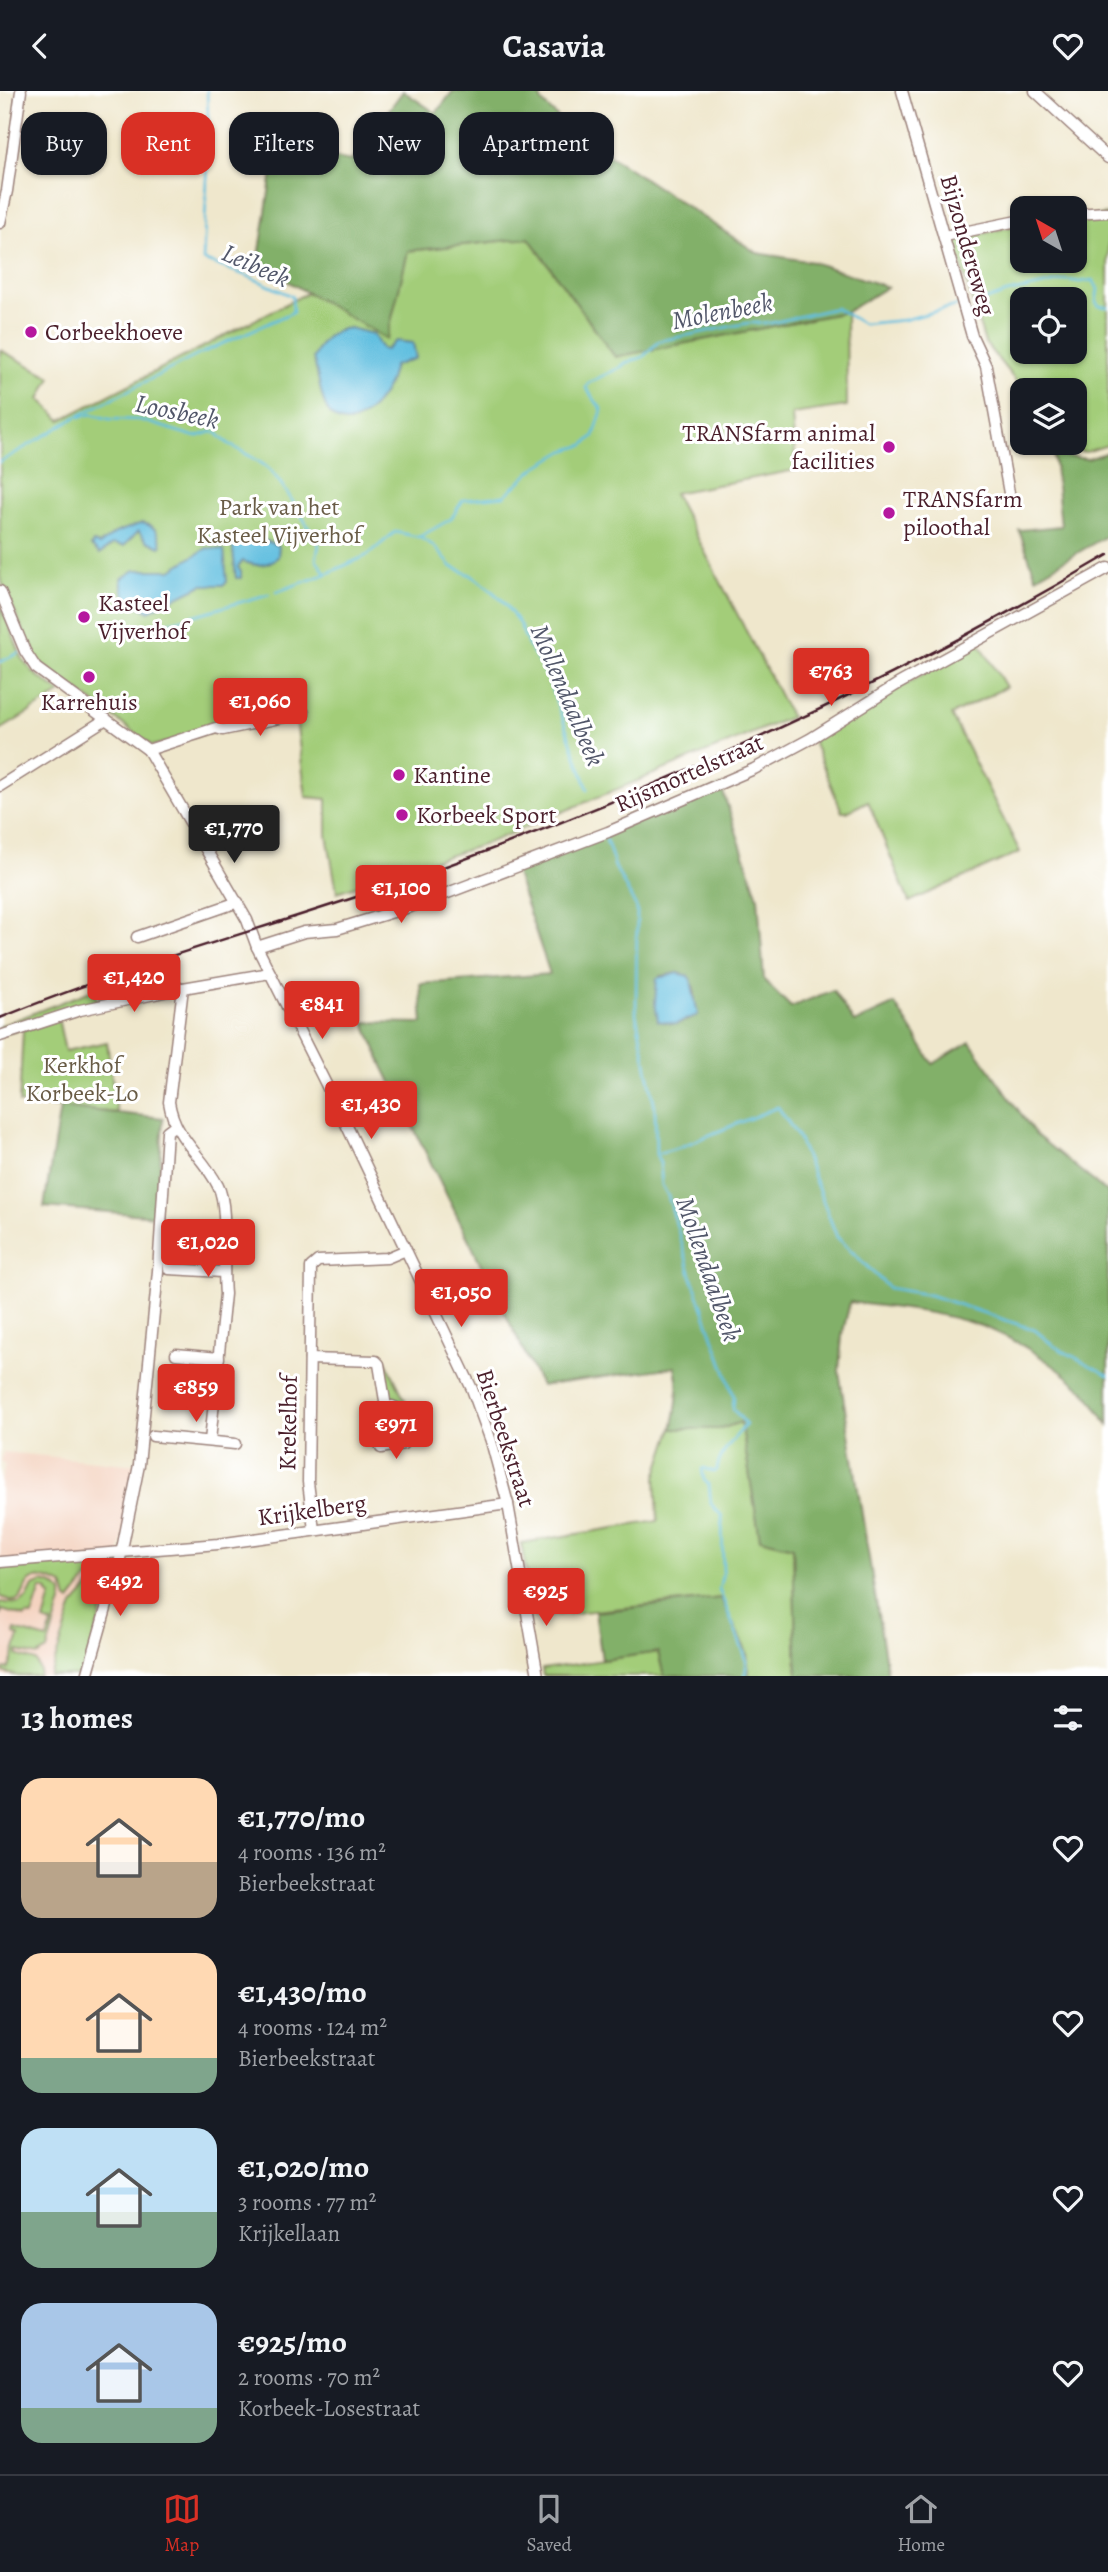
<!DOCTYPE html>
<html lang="en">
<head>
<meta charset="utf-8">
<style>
	body { margin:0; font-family:Alegreya,serif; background:#242831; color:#f1f3f6; height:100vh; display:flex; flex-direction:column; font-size:26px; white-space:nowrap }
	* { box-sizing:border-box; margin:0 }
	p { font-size:23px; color:#9ea1a6 }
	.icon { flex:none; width:38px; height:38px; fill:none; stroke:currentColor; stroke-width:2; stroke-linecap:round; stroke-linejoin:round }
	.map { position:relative; height:1585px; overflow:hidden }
	.details { display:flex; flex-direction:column; background:#171b24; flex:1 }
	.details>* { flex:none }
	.guide { position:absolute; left:21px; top:21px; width:700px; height:63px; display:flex; gap:14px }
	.needle { width:46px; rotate:321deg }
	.tools { position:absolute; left:1010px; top:105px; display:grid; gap:14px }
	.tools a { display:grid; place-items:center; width:77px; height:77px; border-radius:14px; background:#171b24; box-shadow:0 2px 5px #0004; font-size:35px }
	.price { position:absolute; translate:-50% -60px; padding:0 16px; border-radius:7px; background:#d93025; color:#fff; font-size:23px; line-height:46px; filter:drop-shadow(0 2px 4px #0008) }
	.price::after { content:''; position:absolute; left:50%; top:42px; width:21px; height:16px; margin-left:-10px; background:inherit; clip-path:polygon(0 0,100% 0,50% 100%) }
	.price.selected { background:#222; color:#fff }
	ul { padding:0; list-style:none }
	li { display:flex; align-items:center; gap:21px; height:175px; padding:0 21px }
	li span { display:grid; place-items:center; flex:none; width:196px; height:140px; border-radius:21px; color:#555 }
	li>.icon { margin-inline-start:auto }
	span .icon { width:84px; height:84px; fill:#fffc; stroke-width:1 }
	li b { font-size:30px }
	h2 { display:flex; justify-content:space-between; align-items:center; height:84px; padding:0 21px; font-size:30px }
	.tag { padding:0 24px; border-radius:21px; background:#171b24; box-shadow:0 2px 5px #0004; font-size:24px; line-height:63px }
	.tag.selected { background:#d93025; color:#fff }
	header { display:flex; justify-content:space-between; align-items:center; height:91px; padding:0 21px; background:#171b24; font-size:32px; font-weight:700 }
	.menu { display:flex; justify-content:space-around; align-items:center; height:98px; border-top:2px solid #363941; background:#171b24; font-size:19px; color:#9ea1a6 }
	.menu a { display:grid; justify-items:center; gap:4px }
	.menu .selected { color:#d93025 }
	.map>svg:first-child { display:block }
	.built { fill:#f4d3c0 }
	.green { fill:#a3cd79; stroke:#767652; stroke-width:2; fill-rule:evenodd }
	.forest { fill:#82b069; stroke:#66684a; stroke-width:2; fill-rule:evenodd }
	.water { fill:#62bfe0; stroke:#566f86; stroke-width:2 }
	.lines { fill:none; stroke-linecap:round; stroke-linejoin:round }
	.stream { stroke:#62bfe0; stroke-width:2.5 }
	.minor-casing { stroke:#9c837c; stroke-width:13 }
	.minor { stroke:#fff; stroke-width:10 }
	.rail { stroke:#4a1f2b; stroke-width:2.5 }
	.poi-dot { fill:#b5179e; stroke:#fff; stroke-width:2.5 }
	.labels { text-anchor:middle; stroke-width:6; stroke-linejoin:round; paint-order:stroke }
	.street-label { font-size:24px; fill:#4a1f2b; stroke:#fff }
	.poi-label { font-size:24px; fill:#4a1f2b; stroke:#fff; text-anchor:start }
	.park-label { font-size:24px; fill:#695c46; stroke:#fff }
	.water-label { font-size:26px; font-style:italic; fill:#52576a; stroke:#fff }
</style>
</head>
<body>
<header><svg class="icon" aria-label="back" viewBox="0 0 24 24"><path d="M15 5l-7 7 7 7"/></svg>Casavia<svg class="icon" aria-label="heart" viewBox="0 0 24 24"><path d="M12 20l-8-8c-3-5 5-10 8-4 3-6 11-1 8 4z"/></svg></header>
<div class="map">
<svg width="1108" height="1585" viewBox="0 0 1108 1585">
	<rect width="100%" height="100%" fill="#fff"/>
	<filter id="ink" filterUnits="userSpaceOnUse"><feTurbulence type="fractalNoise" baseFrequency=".0143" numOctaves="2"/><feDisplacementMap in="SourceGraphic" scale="14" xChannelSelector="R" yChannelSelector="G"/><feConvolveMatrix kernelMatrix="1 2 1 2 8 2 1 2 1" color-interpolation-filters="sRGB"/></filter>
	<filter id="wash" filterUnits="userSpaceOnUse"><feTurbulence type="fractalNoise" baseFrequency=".00686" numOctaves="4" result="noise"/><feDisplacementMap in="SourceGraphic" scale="28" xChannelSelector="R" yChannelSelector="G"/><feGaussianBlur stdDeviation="1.57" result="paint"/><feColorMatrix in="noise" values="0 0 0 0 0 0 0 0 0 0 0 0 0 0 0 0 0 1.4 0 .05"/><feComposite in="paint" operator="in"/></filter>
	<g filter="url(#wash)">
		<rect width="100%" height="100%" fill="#efe7cc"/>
		<path class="built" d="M3,1361l134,13 -19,95 -35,116h-83v-192l5,-19 -4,-3z"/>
		<g class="green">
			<path d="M1108,123v231l-22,7 -25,-3v-6h13v-53h-23l-32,-5 -34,-42 -31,-102 68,-17v37h52l1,-43zM1022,208h52v53h-52z"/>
			<path d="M529,147l86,119 231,-45 1,94 -55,8 4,56 -122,23 117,224 -306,127 -148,48 -10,-57v-36l-21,-2 -11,-85 -143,34 -117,-87 -35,-81v-228l51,27 -11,22 21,21 248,-128 78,46 21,-87z"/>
			<path d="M0,513l23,56 12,14 26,19 -61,37z"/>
			<path d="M979,551l27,45 -55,28 69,137 -111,50 -41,-101 -21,11h-5l-28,-68 1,-7z"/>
			<path d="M93,899l6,14 -99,31v-9z"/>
			<path d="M58,927l7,33 42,-9 10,71 -98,-10 4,-73z"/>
			<path d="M384,1266l24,49 3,19 -8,1 -4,-23 -9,1 -8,-45z"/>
			<path d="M741,1330l19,118 33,8 4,129h-48l-28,-78 -187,19 -13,-74 137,-22 -2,-44 16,-48h49z"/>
			<path d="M104,1467l-34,43 -3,-1 -4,-15c-10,-4 -26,-13 -35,-2 -4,6 -4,11 -9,17l-6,1 -13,-4v-29z"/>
			<path d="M114,1468l3,1 -34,116h-33l23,-70z"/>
			<path d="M43,1491l10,3 9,7v7l-15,51 -10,6 -19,-5 -1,4 19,6 4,10 -1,5h-22l-14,-4 2,-4 4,1 10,-33 -5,-2 1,-4 32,9 5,-15 -8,-3 7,-25 -3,-2v-3l-7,-2 -9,27 -6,-1 -1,2 -23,-7 -2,6v-14l19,2 8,-6 6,-12z"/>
			<path d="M658,1561l6,24h-121l-1,-7z"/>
		</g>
		<g class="forest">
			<path d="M403,0l33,22 17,-22h85l4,11 28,27 187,124 56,9 74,25 -41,25 -231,45 -86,-119 -121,13 -21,88 -129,-75 18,-118 75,15z"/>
			<path d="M1108,361v83l-72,42 -17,-47 42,-4 -7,-71 34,4z"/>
			<path d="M721,695l37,111 6,83 27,27 42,-17 21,33 41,-19 38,60 37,-22 66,93 72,58v232c-8,-11 -15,-25 -25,-35 -28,-26 -69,-53 -105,-65 -41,-14 -86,-17 -128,-23l-8,34 -3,35 49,305h-91l-4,-129 -33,-8 -19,-117 -20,7h-49c5,-21 8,-40 3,-62l-134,19 -158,-320 -19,-44 59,1 -3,-39 130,-10 -35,-103zM678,882c21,6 19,29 13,46l-15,5 -18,-3 3,-45z"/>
			<path d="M60,1016l103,11 -6,98 -113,-9z"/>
			<path d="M721,1507l26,55 2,23h-85l-6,-24 -56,8 -7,-48z"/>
		</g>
		<g class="water">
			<path d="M350,237l23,6 9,15 4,1 10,-9 17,2 3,15 -22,8c-3,7 -3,14 -7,21 -9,19 -40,52 -59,24 -7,-10 -10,-39 -15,-53 9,-18 16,-28 37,-30z"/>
			<path d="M142,432c14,3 16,9 20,22l-2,2 -13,-6 -9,-10 -14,15 -11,-2 -13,10 -9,-8 2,-4 6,3 16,-12z"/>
			<path d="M259,447l20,8 -1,11c-12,10 -23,10 -35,4l-5,6 3,5v6h-5l-4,-36 4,-2 14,3z"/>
			<path d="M207,457l17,2 3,32 -3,3h-22l-53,26c-18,-8 -26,-10 -28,-32l14,-9h36z"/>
			<path d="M678,882l10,3 3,4 7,35 -22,9 -18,-3 -3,-18 2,-25z"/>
		</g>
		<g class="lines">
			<g class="stream">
				<path d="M981,211l26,-9 60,-13 13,2 13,-2 5,9 -2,13 3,4 9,1"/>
				<path d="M80,326l11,-3 18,5 31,1 56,17 15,-5 6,1c13,17 39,22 54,38 19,22 33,50 48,74l-3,14 10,15"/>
				<path d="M74,327l130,-66 89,-40 -1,-16 -42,-19 -47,-17 6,-119 -2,-50"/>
				<path d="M0,371l73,-43"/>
				<path d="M419,446l15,9 18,21 19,8 14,10 18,16 17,24 8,20 19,31 41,113"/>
				<path d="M276,501l50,-18 42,-19 27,-23 24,5 32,-18 12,-19 41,-4 31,-28 29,-17 20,-6 10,-9 8,-26 -16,-22 2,-5 33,-16 4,-4 18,-6 16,-16 89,-18h23l65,-15 27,16 41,-4 55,-15"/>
				<path d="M154,536l115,-33"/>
				<path d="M0,571l19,-9"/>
				<path d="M606,748l9,28 22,42 -1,105 19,93 1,47 4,9 2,22 6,11 23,79 43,121 -1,13 13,15c-10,13 -27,29 -29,46l-3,2 -10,-4 -2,1 2,11 5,5 2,19 11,12 1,56 -4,17 28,72 -2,15"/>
				<path d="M656,1063l24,-7 98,-40 20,30 39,100 52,51 41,7 105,35 19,16 54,29"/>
			</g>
		</g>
	</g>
	<g filter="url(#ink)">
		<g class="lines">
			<defs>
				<g id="minor">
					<path d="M902,0l70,245 14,30 23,127"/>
					<path d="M1035,0l73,67"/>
					<path d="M1074,123l34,-2"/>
					<path d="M0,132l7,-32 14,-100"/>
					<path d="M944,145l78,-16"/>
					<path d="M0,500l25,60 11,17 112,82 99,170 10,27 89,177 126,265 19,52 17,63 30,172"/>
					<path d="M148,659l68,-22 7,2 81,-17"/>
					<path d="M0,695l106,-67"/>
					<path d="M137,846l101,-35"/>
					<path d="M257,856l47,-15 33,-3 79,-24 192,-73 146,-63 56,-30 88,-55 210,-116"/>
					<path d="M183,897l-14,114c6,38 33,52 49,84 11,20 4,80 7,108l-15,147"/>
					<path d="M0,945l80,-26 103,-22 87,-15"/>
					<path d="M168,1170l1,8 54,3"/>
					<path d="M176,1263l43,4"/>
					<path d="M310,1268l66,2 3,3 7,43"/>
					<path d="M392,1315l5,2 6,36 -22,4 -5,-33 4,-6z"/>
					<path d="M153,1345l82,8"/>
					<path d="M314,1439l-6,-48 3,-215 7,-6 69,-3 19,-8"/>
					<path d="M0,1471l218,-18 290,-40"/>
					<path d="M87,1585l33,-117 19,-94 19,-194 9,-140 8,-6"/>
				</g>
			</defs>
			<use href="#minor" class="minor-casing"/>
			<use href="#minor" class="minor"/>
			<path class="rail" d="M0,927c138,-57 283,-94 424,-144 237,-85 467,-190 684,-319"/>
		</g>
	</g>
	<g class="poi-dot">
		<circle cx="31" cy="241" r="7"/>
		<circle cx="889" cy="356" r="7"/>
		<circle cx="889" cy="422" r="7"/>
		<circle cx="84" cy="526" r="7"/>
		<circle cx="89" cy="586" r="7"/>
		<circle cx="399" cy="684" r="7"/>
		<circle cx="402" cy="724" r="7"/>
	</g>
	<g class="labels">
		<g class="street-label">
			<text transform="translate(968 154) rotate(74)" y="8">Bijzondereweg</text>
			<text transform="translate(689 682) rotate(-24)" y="8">Rijsmortelstraat</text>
			<text transform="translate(288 1332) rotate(-89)" y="8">Krekelhof</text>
			<text transform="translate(506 1347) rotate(72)" y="8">Bierbeekstraat</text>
			<text transform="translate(312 1419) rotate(-8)" y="8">Krijkelberg</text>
		</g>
		<g class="poi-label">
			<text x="45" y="249">Corbeekhoeve</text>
			<text x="875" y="350" text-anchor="end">TRANSfarm animal<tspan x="875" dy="28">facilities</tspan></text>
			<text x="903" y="416">TRANSfarm<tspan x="903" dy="28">piloothal</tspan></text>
			<text x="98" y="520">Kasteel<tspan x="98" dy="28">Vijverhof</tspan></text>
			<text x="89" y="619" text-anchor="middle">Karrehuis</text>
			<text x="413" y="692">Kantine</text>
			<text x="416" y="732">Korbeek Sport</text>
		</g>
		<g class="park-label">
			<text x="279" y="424">Park van het<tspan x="279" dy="28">Kasteel Vijverhof</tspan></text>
			<text x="82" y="982">Kerkhof<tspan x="82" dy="28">Korbeek-Lo</tspan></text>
		</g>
		<g class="water-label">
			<text transform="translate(256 174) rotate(24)" y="9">Leibeek</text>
			<text transform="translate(722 220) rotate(-11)" y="9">Molenbeek</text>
			<text transform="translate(177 320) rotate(12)" y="9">Loosbeek</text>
			<text transform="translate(568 604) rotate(67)" y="9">Mollendaalbeek</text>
			<text transform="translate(709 1178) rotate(71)" y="9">Mollendaalbeek</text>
		</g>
	</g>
</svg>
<div class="tools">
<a><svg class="needle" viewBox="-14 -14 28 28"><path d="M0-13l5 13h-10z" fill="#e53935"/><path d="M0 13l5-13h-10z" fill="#9ea1a6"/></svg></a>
<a><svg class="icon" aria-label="locate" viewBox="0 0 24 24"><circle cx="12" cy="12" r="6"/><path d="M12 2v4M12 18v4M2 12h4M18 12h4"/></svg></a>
<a><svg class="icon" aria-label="layers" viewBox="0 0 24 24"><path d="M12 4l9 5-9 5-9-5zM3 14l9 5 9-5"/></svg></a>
</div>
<b class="price" style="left:831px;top:617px">€763</b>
<b class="price" style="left:260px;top:647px">€1,060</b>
<b class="price selected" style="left:234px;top:774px">€1,770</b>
<b class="price" style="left:401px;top:834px">€1,100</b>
<b class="price" style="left:134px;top:923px">€1,420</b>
<b class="price" style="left:322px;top:950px">€841</b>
<b class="price" style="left:371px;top:1050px">€1,430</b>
<b class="price" style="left:208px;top:1188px">€1,020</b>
<b class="price" style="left:461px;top:1238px">€1,050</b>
<b class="price" style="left:196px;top:1333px">€859</b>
<b class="price" style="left:396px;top:1370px">€971</b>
<b class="price" style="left:120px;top:1527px">€492</b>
<b class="price" style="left:546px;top:1537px">€925</b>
<div class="guide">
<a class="tag">Buy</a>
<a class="tag selected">Rent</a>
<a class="tag">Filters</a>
<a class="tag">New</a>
<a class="tag">Apartment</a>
</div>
</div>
<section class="details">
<h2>13 homes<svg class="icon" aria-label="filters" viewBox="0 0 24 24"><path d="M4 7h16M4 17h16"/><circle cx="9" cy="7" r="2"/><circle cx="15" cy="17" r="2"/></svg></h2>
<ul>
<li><span style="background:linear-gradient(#ffd9b3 60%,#b9a48a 0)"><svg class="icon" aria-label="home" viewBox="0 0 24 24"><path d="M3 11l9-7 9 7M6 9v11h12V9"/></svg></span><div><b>€1,770/mo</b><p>4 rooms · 136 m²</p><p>Bierbeekstraat</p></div><svg class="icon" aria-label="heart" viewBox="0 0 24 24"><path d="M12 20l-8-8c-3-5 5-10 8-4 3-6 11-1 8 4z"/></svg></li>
<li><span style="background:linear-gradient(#ffd9b3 75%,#7fa58c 0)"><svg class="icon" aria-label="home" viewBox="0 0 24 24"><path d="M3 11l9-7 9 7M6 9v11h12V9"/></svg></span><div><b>€1,430/mo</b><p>4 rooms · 124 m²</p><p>Bierbeekstraat</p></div><svg class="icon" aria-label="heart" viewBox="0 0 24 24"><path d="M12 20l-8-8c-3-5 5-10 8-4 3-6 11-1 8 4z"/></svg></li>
<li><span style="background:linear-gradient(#bfe0f5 60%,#7fa58c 0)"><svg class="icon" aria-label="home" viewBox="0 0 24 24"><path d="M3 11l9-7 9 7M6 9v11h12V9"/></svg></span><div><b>€1,020/mo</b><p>3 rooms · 77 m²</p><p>Krijkellaan</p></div><svg class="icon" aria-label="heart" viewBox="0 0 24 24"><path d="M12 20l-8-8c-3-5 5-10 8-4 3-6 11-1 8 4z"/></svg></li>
<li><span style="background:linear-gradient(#a9c7e8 75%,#7fa58c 0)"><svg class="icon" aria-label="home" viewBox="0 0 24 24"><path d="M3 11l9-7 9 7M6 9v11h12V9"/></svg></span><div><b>€925/mo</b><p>2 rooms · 70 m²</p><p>Korbeek-Losestraat</p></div><svg class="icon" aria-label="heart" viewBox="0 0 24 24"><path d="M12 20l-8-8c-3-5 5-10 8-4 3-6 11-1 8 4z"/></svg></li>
</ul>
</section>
<nav class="menu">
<a class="selected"><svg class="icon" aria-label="map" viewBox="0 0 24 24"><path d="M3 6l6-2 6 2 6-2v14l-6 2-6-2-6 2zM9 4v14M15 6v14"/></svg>Map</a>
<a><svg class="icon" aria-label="saved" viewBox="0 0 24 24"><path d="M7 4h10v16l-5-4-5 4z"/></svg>Saved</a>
<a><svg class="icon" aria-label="home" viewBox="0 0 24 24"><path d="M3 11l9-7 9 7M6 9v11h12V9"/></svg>Home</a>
</nav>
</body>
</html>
